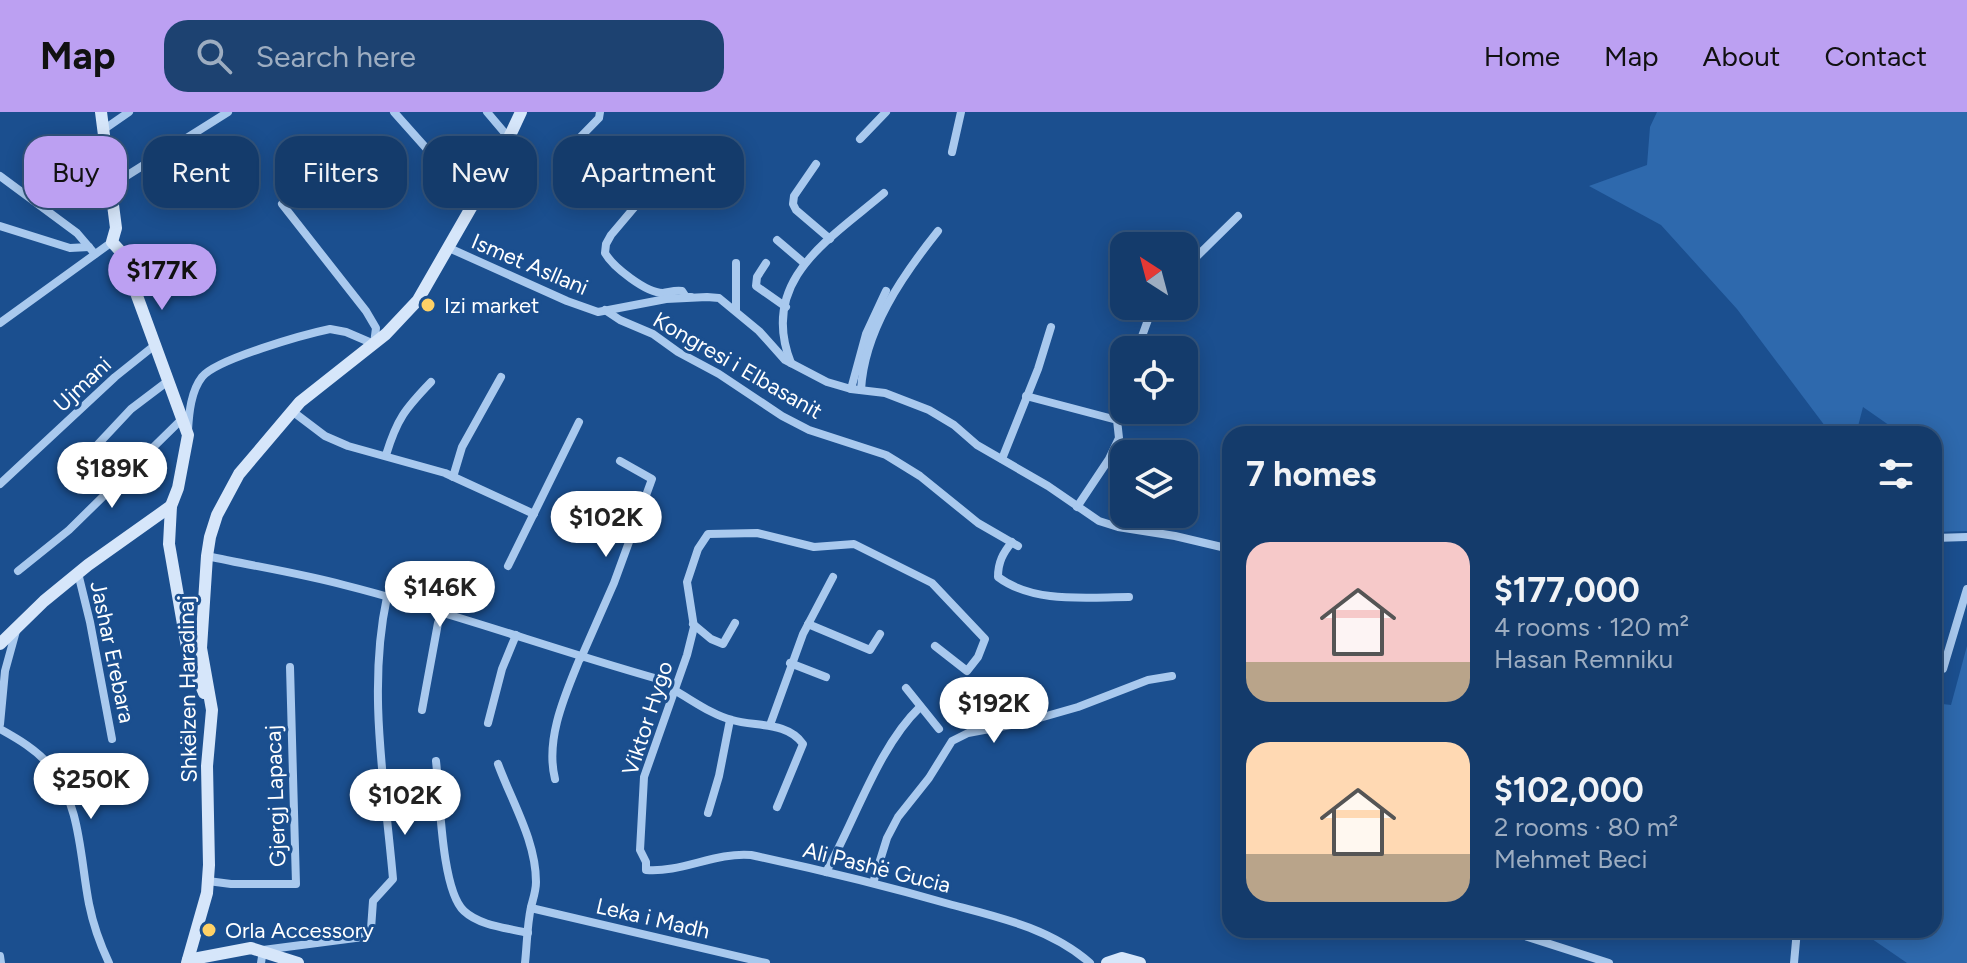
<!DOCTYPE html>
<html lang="en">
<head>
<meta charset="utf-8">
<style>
	body { margin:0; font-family:Figtree,sans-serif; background:#1d4271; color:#f1f3f6; height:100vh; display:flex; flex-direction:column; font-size:30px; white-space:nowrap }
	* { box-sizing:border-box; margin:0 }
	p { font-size:26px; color:#9dadc1 }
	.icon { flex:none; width:44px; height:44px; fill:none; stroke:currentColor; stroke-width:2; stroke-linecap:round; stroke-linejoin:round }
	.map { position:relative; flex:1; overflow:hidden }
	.drawer { position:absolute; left:1222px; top:314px; width:720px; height:512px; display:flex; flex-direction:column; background:#143b6b; border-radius:24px; box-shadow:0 4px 20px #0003,0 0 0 2px #33557e }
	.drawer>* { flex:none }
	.guide { position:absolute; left:24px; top:24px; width:760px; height:72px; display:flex; gap:16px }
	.needle { width:52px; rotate:324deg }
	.fabs { position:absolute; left:1110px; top:120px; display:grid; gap:16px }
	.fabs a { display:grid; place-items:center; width:88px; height:88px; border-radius:16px; background:#143b6b; box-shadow:0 4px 20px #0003,0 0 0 2px #33557e; font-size:40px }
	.price { position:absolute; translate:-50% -68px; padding:0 18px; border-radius:28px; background:#fff; color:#222; font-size:26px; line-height:52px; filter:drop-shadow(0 2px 4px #0008) }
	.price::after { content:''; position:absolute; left:50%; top:48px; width:24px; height:18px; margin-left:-12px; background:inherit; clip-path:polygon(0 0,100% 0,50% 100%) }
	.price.on { background:#bca0f2; color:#111 }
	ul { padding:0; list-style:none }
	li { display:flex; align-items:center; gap:24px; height:200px; padding:0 24px }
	li span { display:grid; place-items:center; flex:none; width:224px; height:160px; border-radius:24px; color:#555 }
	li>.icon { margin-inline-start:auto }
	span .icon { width:96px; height:96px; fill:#fffc; stroke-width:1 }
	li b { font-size:34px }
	h2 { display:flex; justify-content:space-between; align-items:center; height:96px; padding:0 24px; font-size:34px }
	.pill { padding:0 28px; border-radius:24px; background:#143b6b; box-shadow:0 4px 20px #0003,0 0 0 2px #33557e; font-size:28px; line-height:72px }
	.pill.on { background:#bca0f2; color:#111 }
	header { display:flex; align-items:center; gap:48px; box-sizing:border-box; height:112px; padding:0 40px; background:#bca0f2; color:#111 }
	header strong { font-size:38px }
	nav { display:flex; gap:44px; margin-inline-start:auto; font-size:28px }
	.search { width:560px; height:72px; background:#1d4271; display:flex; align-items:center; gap:20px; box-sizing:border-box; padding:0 28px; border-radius:24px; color:#9dadc1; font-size:30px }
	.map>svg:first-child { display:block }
	.green { fill:#2e69ad }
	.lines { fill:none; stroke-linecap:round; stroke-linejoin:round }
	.street { stroke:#a9c9ee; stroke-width:8 }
	.secondary { stroke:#d6e6fa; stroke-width:12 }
	.poi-dot { fill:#ffd166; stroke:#1b4f8f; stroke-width:3 }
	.labels { text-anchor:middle; stroke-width:6; stroke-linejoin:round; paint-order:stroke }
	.street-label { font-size:22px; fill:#fff; stroke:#1b4f8f }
	.poi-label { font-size:22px; fill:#fff; stroke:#1b4f8f; text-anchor:start }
</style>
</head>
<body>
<header>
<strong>Map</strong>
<div class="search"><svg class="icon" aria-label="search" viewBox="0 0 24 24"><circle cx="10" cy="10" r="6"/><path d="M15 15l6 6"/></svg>Search here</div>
<nav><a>Home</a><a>Map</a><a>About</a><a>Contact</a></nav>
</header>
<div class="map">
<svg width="1967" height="851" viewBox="0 0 1967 851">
	<rect width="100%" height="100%" fill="#1b4f8f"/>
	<g class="green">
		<path d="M1657,0h310v419l-33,1v-98h-40l2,-4 -33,-23 -7,27h-25l-94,-125 -76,-84 -72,-39 58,-21 3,-38z"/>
		<path d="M1967,534v317h-60l-48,-33h75v-227l17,2z"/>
	</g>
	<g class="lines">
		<g class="street">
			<path d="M394,0l81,91"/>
			<path d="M487,0l22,26"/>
			<path d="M103,18l26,-18"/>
			<path d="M860,27l26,-27"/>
			<path d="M952,40l9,-40"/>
			<path d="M560,46l39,-40 1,-6"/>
			<path d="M671,52l-60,71 -5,9 -1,9c8,14 41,40 58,40 7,-1 12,-3 19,-2l4,6h5"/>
			<path d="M816,52l-22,32 -1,8 3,6 34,29"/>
			<path d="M0,64l77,57 18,21"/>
			<path d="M112,73l116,-73"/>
			<path d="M0,114l70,22 19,-1"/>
			<path d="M777,128l27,23"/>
			<path d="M449,136l118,53 31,11 68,-13 41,-2 12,1 40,33 26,29 42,22 24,7 34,4 44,17 25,15 23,20 71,41 51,35 19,6 57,9 55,13"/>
			<path d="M766,151l-9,14 -1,9 30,21"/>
			<path d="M1184,157l54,-53"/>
			<path d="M605,198l15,10 33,14 25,18 41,22 63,42 27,14 77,25 34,21 58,47 40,23"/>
			<path d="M736,198v-47"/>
			<path d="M0,211l112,-81"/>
			<path d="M1137,238l16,-44"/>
			<path d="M791,251c-33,-83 39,-124 93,-170"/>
			<path d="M851,277l15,-55 20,-43"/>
			<path d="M861,278c3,-59 41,-114 77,-159"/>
			<path d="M1026,284l91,24"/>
			<path d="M292,299l33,25 23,10 97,27 89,41"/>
			<path d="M188,318c1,-17 3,-39 14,-53 14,-18 104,-43 128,-48l16,3 28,12 2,-16 -10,-17 -84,-107"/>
			<path d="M386,343c11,-36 19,-46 45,-73"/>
			<path d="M86,345l45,-48 37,-28"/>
			<path d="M1002,347l36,-90 13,-42"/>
			<path d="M453,365l9,-30 39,-70"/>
			<path d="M0,372l115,-107 40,-32"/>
			<path d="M1225,386l5,17"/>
			<path d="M1077,395l32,-48 10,-21 -2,-18 7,-27"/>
			<path d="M1934,426l33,-1"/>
			<path d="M1012,430c-9,11 -14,20 -14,35 36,27 90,20 131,20"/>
			<path d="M207,444c46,10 92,17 137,29 112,28 221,69 332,99"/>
			<path d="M508,454l71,-144"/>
			<path d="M18,459l51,-41 113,-111"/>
			<path d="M78,461l12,49 22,117"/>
			<path d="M693,512l18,15 12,5 12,-21"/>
			<path d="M808,512l62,26 10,-16"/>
			<path d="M935,534l32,25 11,-14 7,-18 -53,-56 -78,-39 -40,3 -57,-14 -49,1 -10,15 -11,33 7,45 -7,28 -43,122 -4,73 6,12v8c35,3 69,-18 105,-15 66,14 132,30 198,49 49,13 101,24 141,59"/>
			<path d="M581,546l33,-75 38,-104 -32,-18"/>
			<path d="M790,551l36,14"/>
			<path d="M1943,557l24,-80"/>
			<path d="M906,576l33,41"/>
			<path d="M674,578c18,10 38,25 58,30 23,7 55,1 71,24l-26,63"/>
			<path d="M422,598l16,-87 4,-11"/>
			<path d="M488,611l14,-54 14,-34"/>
			<path d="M0,612l5,-53 11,-40"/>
			<path d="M770,613l33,-91 30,-57"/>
			<path d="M0,617c18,10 37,21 50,37 31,38 30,92 39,138 4,20 11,40 20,59"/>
			<path d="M436,649c4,34 5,129 28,150 16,15 44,17 64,22"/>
			<path d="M498,652c14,38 38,77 38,118 0,9 -3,17 -5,25 -4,18 -4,38 -6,56"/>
			<path d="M555,667c-10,-40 10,-84 25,-121"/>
			<path d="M708,701l11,-37 11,-56"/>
			<path d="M826,760c29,-51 52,-125 94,-165"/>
			<path d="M208,769l23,3h65l-6,-217"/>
			<path d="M873,771l14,-45 11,-21 31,-39 23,-37 16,-8 54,-10 56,-16 70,-27 24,-4"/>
			<path d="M531,796l235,55"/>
			<path d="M1506,818l103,33"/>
			<path d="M0,844l1,7"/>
			<path d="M261,851l2,-13 100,-13 8,-8 2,-28 20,-22c-8,-93 -26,-190 -6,-282"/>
			<path d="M1794,851l3,-33"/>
		</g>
		<g class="secondary">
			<path d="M101,0l15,116 -4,14 9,10 67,183 -10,53 -7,18 -2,38 19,109 16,40"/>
			<path d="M0,532l44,-43 44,-36 83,-59"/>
			<path d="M188,848l63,-12 47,15"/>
			<path d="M187,851l20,-70 2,-28 -2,-99 5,-56 -11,-62 6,-92 3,-19 7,-22 22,-41 61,-72 86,-68 32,-34 81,-141 22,-47"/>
			<path d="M1107,851l15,-5 18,5"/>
		</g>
	</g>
	<g class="poi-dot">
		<circle cx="428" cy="193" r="8"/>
		<circle cx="209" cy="818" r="8"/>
	</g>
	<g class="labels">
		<g class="street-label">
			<text transform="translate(530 152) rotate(23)" y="8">Ismet Asllani</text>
			<text transform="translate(738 253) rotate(30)" y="8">Kongresi i Elbasanit</text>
			<text transform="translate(82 272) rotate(-43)" y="8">Ujmani</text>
			<text transform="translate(113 540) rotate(78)" y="8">Jashar Erebara</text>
			<text transform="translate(187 577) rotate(-91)" y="8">Shkëlzen Haradinaj</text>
			<text transform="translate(647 606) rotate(-72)" y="8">Viktor Hygo</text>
			<text transform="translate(275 684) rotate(-92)" y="8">Gjergj Lapacaj</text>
			<text transform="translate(877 755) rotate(14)" y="8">Ali Pashë Gucia</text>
			<text transform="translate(653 806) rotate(13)" y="8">Leka i Madh</text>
		</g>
		<g class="poi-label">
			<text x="444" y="201">Izi market</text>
			<text x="225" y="826">Orla Accessory</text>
		</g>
	</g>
</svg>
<div class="fabs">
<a><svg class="needle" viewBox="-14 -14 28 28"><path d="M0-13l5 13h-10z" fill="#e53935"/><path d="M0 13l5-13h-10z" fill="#9dadc1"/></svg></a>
<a><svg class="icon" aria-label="locate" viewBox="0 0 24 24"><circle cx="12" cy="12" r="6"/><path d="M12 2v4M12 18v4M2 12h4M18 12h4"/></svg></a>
<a><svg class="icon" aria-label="layers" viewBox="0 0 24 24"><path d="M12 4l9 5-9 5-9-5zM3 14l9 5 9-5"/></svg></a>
</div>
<b class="price on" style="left:162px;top:200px">$177K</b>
<b class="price" style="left:112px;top:398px">$189K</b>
<b class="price" style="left:606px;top:447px">$102K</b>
<b class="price" style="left:440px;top:517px">$146K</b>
<b class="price" style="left:994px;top:633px">$192K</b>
<b class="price" style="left:91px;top:709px">$250K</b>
<b class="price" style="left:405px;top:725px">$102K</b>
<div class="guide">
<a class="pill on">Buy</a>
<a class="pill">Rent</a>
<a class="pill">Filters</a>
<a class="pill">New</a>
<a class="pill">Apartment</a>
</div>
<section class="drawer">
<h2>7 homes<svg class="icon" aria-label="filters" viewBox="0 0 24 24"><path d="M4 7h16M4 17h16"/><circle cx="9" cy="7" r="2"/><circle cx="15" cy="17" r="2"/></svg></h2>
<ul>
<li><span style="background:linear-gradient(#f6c9c9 75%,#b9a48a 0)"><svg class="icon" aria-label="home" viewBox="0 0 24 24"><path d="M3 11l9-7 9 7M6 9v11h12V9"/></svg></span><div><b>$177,000</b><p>4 rooms · 120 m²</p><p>Hasan Remniku</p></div></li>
<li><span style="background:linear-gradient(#ffd9b3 70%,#b9a48a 0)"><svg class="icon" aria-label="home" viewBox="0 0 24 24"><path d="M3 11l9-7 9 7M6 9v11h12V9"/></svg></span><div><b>$102,000</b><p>2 rooms · 80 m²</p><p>Mehmet Beci</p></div></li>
</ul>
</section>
</div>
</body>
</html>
